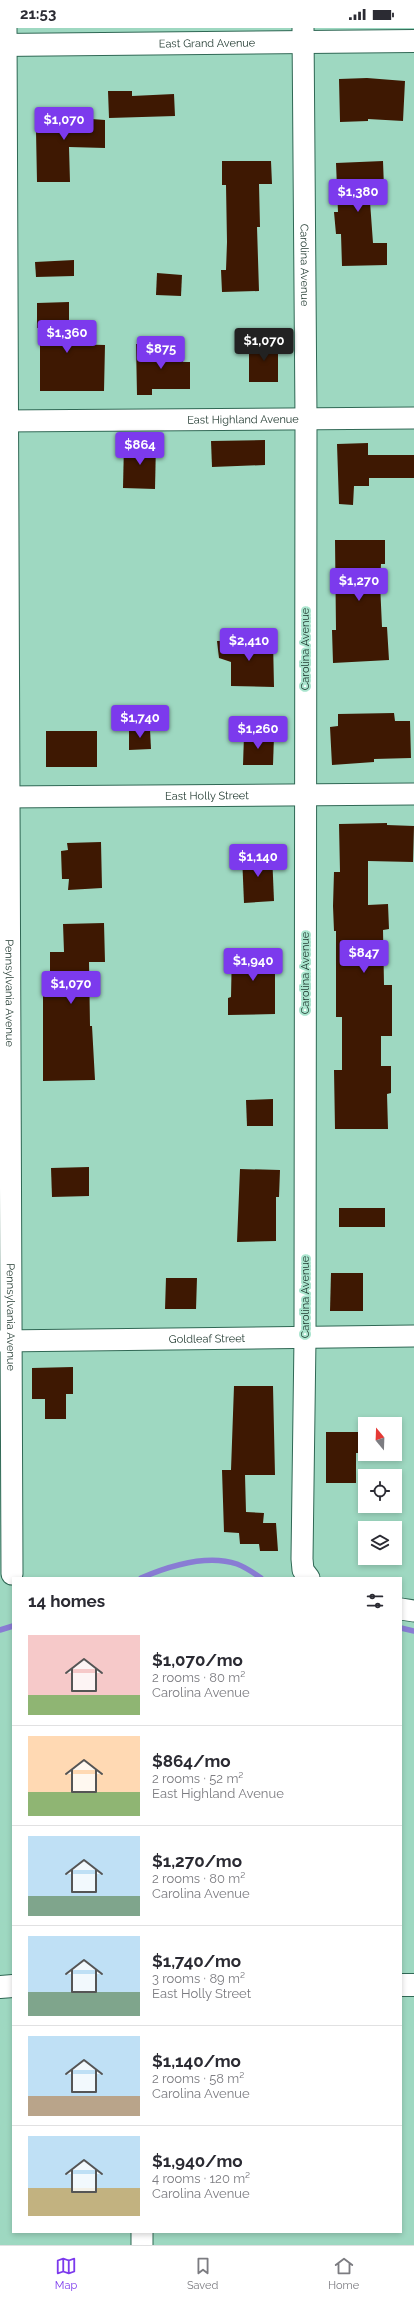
<!DOCTYPE html>
<html lang="en">
<head>
<meta charset="utf-8">
<style>
	body { margin:0; font-family:Raleway,sans-serif; background:#f7f7f7; color:#2b2b33; height:100vh; display:flex; flex-direction:column; font-size:15px; white-space:nowrap }
	* { box-sizing:border-box; margin:0 }
	p { font-size:13px; color:#7c7c81 }
	.icon { flex:none; width:22px; height:22px; fill:none; stroke:currentColor; stroke-width:2; stroke-linecap:round; stroke-linejoin:round }
	.map { position:relative; flex:1; overflow:hidden }
	.panel { position:absolute; left:12px; top:1549px; width:390px; height:656px; display:flex; flex-direction:column; background:#fff; border-radius:0px; box-shadow:0 2px 6px #0003 }
	.panel>* { flex:none }
	.needle { width:26px; rotate:341deg }
	.tools { position:absolute; left:358px; top:1389px; display:grid; gap:8px }
	.tools a { display:grid; place-items:center; width:44px; height:44px; border-radius:0px; background:#fff; box-shadow:0 2px 6px #0003; font-size:20px }
	.price { position:absolute; translate:-50% -34px; padding:0 9px; border-radius:4px; background:#7c3aed; color:#fff; font-size:13px; line-height:26px; filter:drop-shadow(0 1px 2px #0008) }
	.price::after { content:''; position:absolute; left:50%; top:24px; width:12px; height:9px; margin-left:-6px; background:inherit; clip-path:polygon(0 0,100% 0,50% 100%) }
	.price.current { background:#222; color:#fff }
	ul { padding:0; list-style:none }
	li { display:flex; align-items:center; gap:12px; height:100px; padding:0 16px }
	li+li { border-top:1px solid #e1e1e2 }
	li span { display:grid; place-items:center; flex:none; width:112px; height:80px; border-radius:0px; color:#555 }
	li>.icon { margin-inline-start:auto }
	span .icon { width:48px; height:48px; fill:#fffc; stroke-width:1 }
	li b { font-size:17px }
	h2 { display:flex; justify-content:space-between; align-items:center; height:48px; padding:0 16px; font-size:17px }
	.status { display:flex; justify-content:space-between; align-items:center; height:28px; padding:0 20px; background:#fff; direction:ltr }
	.status svg { height:11px; fill:currentColor }
	.menu { display:flex; justify-content:space-around; align-items:center; height:56px; border-top:1px solid #e1e1e2; background:#fff; font-size:11px; color:#7c7c81 }
	.menu a { display:grid; justify-items:center; gap:2px }
	.menu .current { color:#7c3aed }
	.map>svg:first-child { display:block }
	.lines { fill:none; stroke-linecap:round; stroke-linejoin:round }
	.stream { stroke:#897cd4; stroke-width:5.5 }
	.building { fill:#3e1802 }
	.minor-casing { stroke:#306855; stroke-width:23 }
	.major-casing { stroke:#306855; stroke-width:24 }
	.minor { stroke:#fff; stroke-width:21 }
	.major { stroke:#fff; stroke-width:22 }
	.labels { text-anchor:middle; stroke-width:4; stroke-linejoin:round; paint-order:stroke }
	.street-label { font-size:11px; fill:#1f372e; stroke:#aae5ce }
</style>
</head>
<body>
<div class="status"><b>21:53</b><svg viewBox="0 0 49 12"><path d="M0 12V9h3v3zM5 12V6h3v6zM10 12V3h3v9zM15 12V0h3v12zM26 1h20v11H26zM47 4h2v5h-2z"/></svg></div>
<div class="map">
<svg width="414" height="2217" viewBox="0 0 414 2217">
	<rect width="100%" height="100%" fill="#9ed8c1"/>
	<g class="lines">
		<g class="stream">
			<path d="M141,1550c28,-12 66,-24 96,-14 8,3 17,9 24,14"/>
			<path d="M401,1600l13,3"/>
			<path d="M0,1602l13,-4"/>
		</g>
	</g>
	<g class="building">
		<path d="M367,50l38,3 -2,40 -35,-2v2l-28,1 -1,-43z"/>
		<path d="M108,63h24v5l42,-2 1,22 -66,2z"/>
		<path d="M38,79h40v11l27,2v28l-36,-1 1,35h-33l-1,-51h2z"/>
		<path d="M222,133h49l1,23h-13l1,43h-3l2,64 -37,1 -1,-22h5l1,-28 -1,-57h-4z"/>
		<path d="M383,133l1,27h-15l4,55h14v22l-45,1 -1,-32h-5l-2,-22h4l-2,-49z"/>
		<path d="M74,232v16l-38,1 -1,-15z"/>
		<path d="M157,245l25,2 -1,21 -25,-1z"/>
		<path d="M69,274v42l36,1 -1,46h-64v-63h-3v-25z"/>
		<rect x="249" y="314" width="29" height="40"/>
		<path d="M136,316h16v8l31,-1v11h7v27h-38v6h-15z"/>
		<path d="M265,412v25l-53,2 -1,-26z"/>
		<path d="M124,415h32l-1,46 -32,-1z"/>
		<path d="M368,415v12h46v23h-45v8h-15l-1,19 -14,-1 -2,-60z"/>
		<path d="M335,512h50v24h-4l-1,19 2,44h5l2,33 -56,3 -1,-33h4z"/>
		<path d="M273,612l1,47 -43,-1v-24l-12,-4 -2,-17z"/>
		<path d="M394,685l1,8h15l1,37 -37,1v3l-42,3 -2,-38 8,-1v-12z"/>
		<path d="M129,701h21l1,20 -22,1z"/>
		<rect x="46" y="703" width="51" height="36"/>
		<path d="M244,707l30,1 -1,29h-30z"/>
		<path d="M387,795v2l27,1 -1,36 -45,-1v44l20,-1 1,25 -6,1 1,55h8v51h-11v30h10v27l-4,1 1,35h-53l-1,-59h8v-53h-6v-86h-2l-1,-25 1,-34h6l-1,-48z"/>
		<path d="M101,814l1,46 -34,2 1,-11h-7l-1,-28 7,-1 -1,-7z"/>
		<path d="M272,825l2,48 -30,2 -2,-48z"/>
		<path d="M104,895l1,39h-16l1,64h2l3,54 -52,1v-94h7v-35h14l-1,-28z"/>
		<path d="M232,920h43v66l-47,1v-17l3,-1z"/>
		<path d="M273,1071v27h-26l-1,-26z"/>
		<path d="M89,1139v29l-37,1 -1,-29z"/>
		<path d="M240,1141l40,1 -1,27h-3v44l-39,1z"/>
		<rect x="339" y="1180" width="46" height="19"/>
		<path d="M331,1245h32v38h-33z"/>
		<path d="M166,1250h31l-1,31h-31z"/>
		<path d="M73,1339v27h-7v25h-21v-20h-13v-31z"/>
		<path d="M234,1358h39l2,89h-30l1,37 18,1 -1,10h13l2,28h-18l-1,-7h-19l-1,-11 -15,-1 -2,-62h9z"/>
		<path d="M326,1404h36v21h-6v30h-30z"/>
	</g>
	<g class="lines">
		<defs>
			<g id="minor">
				<path id="s1" d="M6,0l6,1546"/>
				<path id="s2" d="M303,0l3,391 -1,919 -3,221 1,11 6,8"/>
				<path id="s3" d="M0,393l414,-3"/>
				<path id="s4" d="M0,769l414,-3"/>
				<path id="s5" d="M0,1313l414,-5"/>
				<path d="M401,1581l13,2"/>
				<path d="M142,2204v13"/>
			</g>
			<g id="major">
				<path id="s6" d="M0,17l414,-4"/>
				<path d="M401,1957h13"/>
				<path d="M0,1959l13,-1"/>
			</g>
		</defs>
		<use href="#minor" class="minor-casing"/>
		<use href="#major" class="major-casing"/>
		<use href="#minor" class="minor"/>
		<use href="#major" class="major"/>
	</g>
	<g class="labels">
		<g class="street-label">
			<text dy="4" stroke="none"><textPath href="#s6" startOffset="207">East Grand Avenue</textPath></text>
			<text dy="4" stroke="none"><textPath href="#s2" startOffset="237">Carolina Avenue</textPath></text>
			<text dy="4" stroke="none"><textPath href="#s3" startOffset="243">East Highland Avenue</textPath></text>
			<text transform="translate(305 621) rotate(-90)" y="4">Carolina Avenue</text>
			<text dy="4" stroke="none"><textPath href="#s4" startOffset="207">East Holly Street</textPath></text>
			<text transform="translate(305 945) rotate(-90)" y="4">Carolina Avenue</text>
			<text dy="4" stroke="none"><textPath href="#s1" startOffset="965">Pennsylvania Avenue</textPath></text>
			<text transform="translate(305 1269) rotate(-90)" y="4">Carolina Avenue</text>
			<text dy="4" stroke="none"><textPath href="#s1" startOffset="1289">Pennsylvania Avenue</textPath></text>
			<text dy="4" stroke="none"><textPath href="#s5" startOffset="207">Goldleaf Street</textPath></text>
		</g>
	</g>
</svg>
<div class="tools">
<a><svg class="needle" viewBox="-14 -14 28 28"><path d="M0-13l5 13h-10z" fill="#e53935"/><path d="M0 13l5-13h-10z" fill="#7c7c81"/></svg></a>
<a><svg class="icon" aria-label="locate" viewBox="0 0 24 24"><circle cx="12" cy="12" r="6"/><path d="M12 2v4M12 18v4M2 12h4M18 12h4"/></svg></a>
<a><svg class="icon" aria-label="layers" viewBox="0 0 24 24"><path d="M12 4l9 5-9 5-9-5zM3 14l9 5 9-5"/></svg></a>
</div>
<b class="price" style="left:64px;top:113px">$1,070</b>
<b class="price" style="left:358px;top:185px">$1,380</b>
<b class="price" style="left:67px;top:326px">$1,360</b>
<b class="price current" style="left:264px;top:334px">$1,070</b>
<b class="price" style="left:161px;top:342px">$875</b>
<b class="price" style="left:140px;top:438px">$864</b>
<b class="price" style="left:359px;top:574px">$1,270</b>
<b class="price" style="left:249px;top:634px">$2,410</b>
<b class="price" style="left:140px;top:711px">$1,740</b>
<b class="price" style="left:258px;top:722px">$1,260</b>
<b class="price" style="left:258px;top:850px">$1,140</b>
<b class="price" style="left:364px;top:946px">$847</b>
<b class="price" style="left:253px;top:954px">$1,940</b>
<b class="price" style="left:71px;top:977px">$1,070</b>
<section class="panel">
<h2>14 homes<svg class="icon" aria-label="filters" viewBox="0 0 24 24"><path d="M4 7h16M4 17h16"/><circle cx="9" cy="7" r="2"/><circle cx="15" cy="17" r="2"/></svg></h2>
<ul>
<li><span style="background:linear-gradient(#f6c9c9 75%,#8fb573 0)"><svg class="icon" aria-label="home" viewBox="0 0 24 24"><path d="M3 11l9-7 9 7M6 9v11h12V9"/></svg></span><div><b>$1,070/mo</b><p>2 rooms · 80 m²</p><p>Carolina Avenue</p></div></li>
<li><span style="background:linear-gradient(#ffd9b3 70%,#8fb573 0)"><svg class="icon" aria-label="home" viewBox="0 0 24 24"><path d="M3 11l9-7 9 7M6 9v11h12V9"/></svg></span><div><b>$864/mo</b><p>2 rooms · 52 m²</p><p>East Highland Avenue</p></div></li>
<li><span style="background:linear-gradient(#bfe0f5 75%,#7fa58c 0)"><svg class="icon" aria-label="home" viewBox="0 0 24 24"><path d="M3 11l9-7 9 7M6 9v11h12V9"/></svg></span><div><b>$1,270/mo</b><p>2 rooms · 80 m²</p><p>Carolina Avenue</p></div></li>
<li><span style="background:linear-gradient(#bfe0f5 70%,#7fa58c 0)"><svg class="icon" aria-label="home" viewBox="0 0 24 24"><path d="M3 11l9-7 9 7M6 9v11h12V9"/></svg></span><div><b>$1,740/mo</b><p>3 rooms · 89 m²</p><p>East Holly Street</p></div></li>
<li><span style="background:linear-gradient(#bfe0f5 75%,#b9a48a 0)"><svg class="icon" aria-label="home" viewBox="0 0 24 24"><path d="M3 11l9-7 9 7M6 9v11h12V9"/></svg></span><div><b>$1,140/mo</b><p>2 rooms · 58 m²</p><p>Carolina Avenue</p></div></li>
<li><span style="background:linear-gradient(#bfe0f5 65%,#c2b280 0)"><svg class="icon" aria-label="home" viewBox="0 0 24 24"><path d="M3 11l9-7 9 7M6 9v11h12V9"/></svg></span><div><b>$1,940/mo</b><p>4 rooms · 120 m²</p><p>Carolina Avenue</p></div></li>
</ul>
</section>
</div>
<nav class="menu">
<a class="current"><svg class="icon" aria-label="map" viewBox="0 0 24 24"><path d="M3 6l6-2 6 2 6-2v14l-6 2-6-2-6 2zM9 4v14M15 6v14"/></svg>Map</a>
<a><svg class="icon" aria-label="saved" viewBox="0 0 24 24"><path d="M7 4h10v16l-5-4-5 4z"/></svg>Saved</a>
<a><svg class="icon" aria-label="home" viewBox="0 0 24 24"><path d="M3 11l9-7 9 7M6 9v11h12V9"/></svg>Home</a>
</nav>
</body>
</html>
